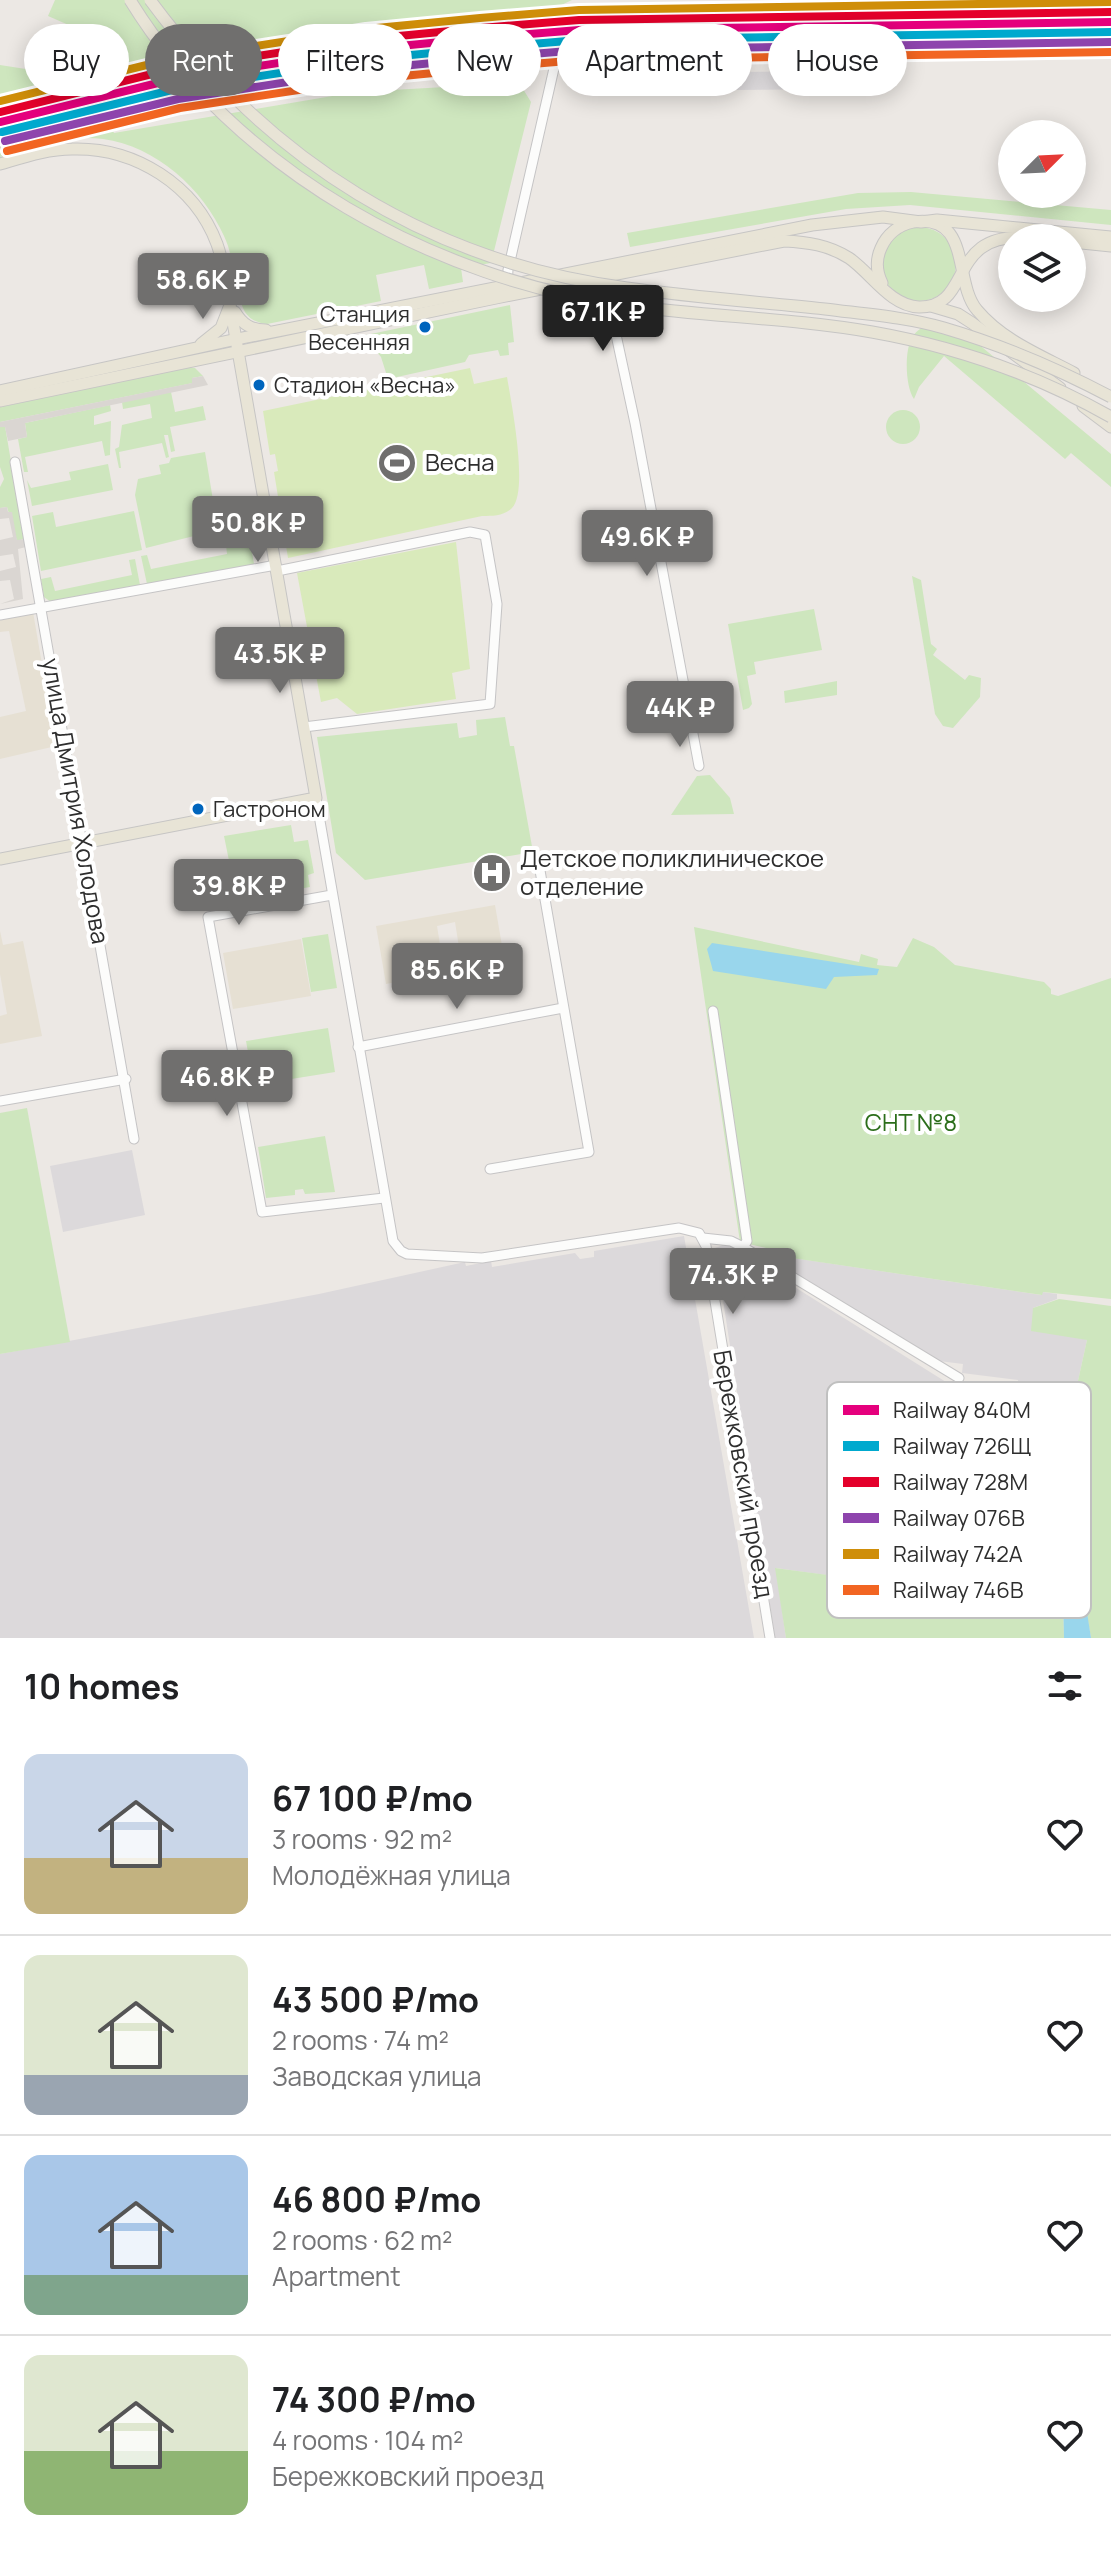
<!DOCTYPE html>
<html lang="en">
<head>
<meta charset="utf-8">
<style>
	body { margin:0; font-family:Manrope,sans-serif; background:#f2f2f2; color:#202124; height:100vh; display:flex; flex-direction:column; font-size:30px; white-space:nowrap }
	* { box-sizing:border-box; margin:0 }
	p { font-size:26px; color:#757577 }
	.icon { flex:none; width:44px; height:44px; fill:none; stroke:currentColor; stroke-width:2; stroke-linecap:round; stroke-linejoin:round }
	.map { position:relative; height:1638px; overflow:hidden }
	.sheet { display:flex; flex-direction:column; background:#fff; flex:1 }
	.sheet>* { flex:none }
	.banner { position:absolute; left:24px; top:24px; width:1064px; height:72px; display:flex; gap:16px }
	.needle { width:52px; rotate:66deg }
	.fabs { position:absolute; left:998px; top:120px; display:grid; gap:16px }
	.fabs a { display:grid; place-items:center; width:88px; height:88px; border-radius:50%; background:#fff; box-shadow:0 4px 20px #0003; font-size:40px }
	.price { position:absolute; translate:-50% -68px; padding:0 18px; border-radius:8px; background:#706f6e; color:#fff; font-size:26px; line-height:52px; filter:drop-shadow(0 2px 4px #0008) }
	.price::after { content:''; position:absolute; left:50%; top:48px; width:24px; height:18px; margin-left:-12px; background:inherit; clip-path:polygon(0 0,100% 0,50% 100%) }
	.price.on { background:#222; color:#fff }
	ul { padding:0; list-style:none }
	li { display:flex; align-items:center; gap:24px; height:200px; padding:0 24px }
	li+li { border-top:2px solid #e0e0e0 }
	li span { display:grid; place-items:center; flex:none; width:224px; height:160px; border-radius:16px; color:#555 }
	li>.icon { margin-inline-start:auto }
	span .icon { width:96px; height:96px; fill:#fffc; stroke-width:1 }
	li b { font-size:34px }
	h2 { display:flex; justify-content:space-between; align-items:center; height:96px; padding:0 24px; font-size:34px }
	.pill { padding:0 28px; border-radius:36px; background:#fff; box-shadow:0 4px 20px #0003; font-size:28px; line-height:72px }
	.pill.on { background:#706f6e; color:#fff }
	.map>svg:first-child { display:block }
	.industrial { fill:#dcd9db }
	.education { fill:#e6e0d3; fill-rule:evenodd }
	.green { fill:#cee6be }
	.pitch { fill:#d9eabb }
	.plaza { fill:#dad6d2 }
	.water { fill:#99d6ec }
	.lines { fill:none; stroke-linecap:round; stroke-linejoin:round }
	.minor-casing { stroke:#c5c4c5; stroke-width:11 }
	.major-casing { stroke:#c6c5c4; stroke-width:13 }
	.minor { stroke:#fcfcfb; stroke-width:9 }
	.major { stroke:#e8e4d6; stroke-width:11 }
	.major-bridge-casing { stroke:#c6c5c4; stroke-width:13; stroke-linecap:butt }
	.major-bridge { stroke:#e8e4d6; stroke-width:11 }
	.rail-1-casing { stroke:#fff; stroke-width:14 }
	.rail-2-casing { stroke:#fff; stroke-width:14 }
	.rail-3-casing { stroke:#fff; stroke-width:14 }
	.rail-4-casing { stroke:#fff; stroke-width:14 }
	.rail-5-casing { stroke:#fff; stroke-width:14 }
	.rail-6-casing { stroke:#fff; stroke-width:14 }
	.rail-1 { stroke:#e5007d; stroke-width:8 }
	.rail-2 { stroke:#00a9ce; stroke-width:8 }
	.rail-3 { stroke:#e4002b; stroke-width:8 }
	.rail-4 { stroke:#8e44ad; stroke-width:8 }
	.rail-5 { stroke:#cf8e09; stroke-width:8 }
	.rail-6 { stroke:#f26522; stroke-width:8 }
	.bus-dot { fill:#0065bd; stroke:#fff; stroke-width:3 }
	.labels { text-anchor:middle; stroke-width:8; stroke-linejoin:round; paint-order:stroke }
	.bus-label { font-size:22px; fill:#2e2e2e; stroke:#fff; text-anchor:start }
	.poi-label { font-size:24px; fill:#2e2e2e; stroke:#fff; text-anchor:start }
	.street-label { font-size:24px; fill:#2e2e2e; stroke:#fff }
	.park-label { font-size:24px; fill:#2c6e1b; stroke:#fff }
	.key { fill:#fff; stroke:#c0c0c0; stroke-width:2 }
	.key-label { font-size:22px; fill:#2e2e2e }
</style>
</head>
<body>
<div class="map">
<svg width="1111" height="1638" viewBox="0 0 1111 1638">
	<rect width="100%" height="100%" fill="#ece8e4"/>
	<g class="industrial">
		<path d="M846,71v18l-223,2 -1,-18z"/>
		<path d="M132,1150l13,65 -82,17 -13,-66z"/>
		<path d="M684,1236l70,402h-754v-284l319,-60 146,-32 1,4 25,-5 1,6 83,-14 5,6 14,-2v-6z"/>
		<path d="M726,1244l220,138 -56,202 -114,-16 10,70h-11l-60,-390z"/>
		<path d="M782,1253l11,1v4l154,23 94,14 1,-3 15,2v5l-24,9 54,32 -45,204 -12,26 -44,26 -25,-2 55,-194 2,-20 -56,-7 1,-9 -24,-3 -159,-97z"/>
	</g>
	<g class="education">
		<path d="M33,612l23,134 -56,13v-42l26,-6 -17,-80 -9,1v-13z"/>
		<path d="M495,905l10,58 -119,21 -10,-58zM455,922l6,38 -18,3 -6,-37z"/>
		<path d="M0,931l3,14 20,-4 19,95 -42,8v-28l7,-2 -7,-40z"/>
		<path d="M301,939l10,57 -78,13 -10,-56z"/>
	</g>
	<g class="green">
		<path d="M55,0h517l-34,16 -164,11 -235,47 -139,37v-46l45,7 25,-11 17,-28 -39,-17z"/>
		<path d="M499,84h21l11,18 -40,161 -30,5 2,14 -34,7 -5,-24 -48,10 5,26 -114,23c-11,-1 -20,-6 -24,-16 -10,-23 -8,-49 -19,-72 -21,-47 -68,-90 -121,-97 -34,-5 -71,8 -103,18v-19l103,-30 11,25 242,-41z"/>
		<path d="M911,192l200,18v15l-201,-20 -64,4 -216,38 -3,-14 231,-40z"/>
		<circle cx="919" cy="264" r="37"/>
		<path d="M510,305l4,37 -6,1 1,12 -9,1 -2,-6 -29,5 -4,7 -77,17 -7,-22 -16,-19 1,-3z"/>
		<path d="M928,324l31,4 152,126v33l-40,-34 -6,6 -121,-103 -25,31 -5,12c-9,-13 -10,-50 -1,-63 3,-5 10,-9 15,-12z"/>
		<path d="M188,367l7,1 8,8 -11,2 1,5 -193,39v-15z"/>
		<path d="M171,392l4,20 28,-6 3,14 -36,7 5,24 -4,1 -3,-17h-4l5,22 -3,1 -4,-15 -43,9 2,16h-2l-4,-19 4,-2 3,-22 30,-7 -2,-14 -27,5 -1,-7z"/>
		<path d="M110,405l1,6 -17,5v9l17,-4 -1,34 -5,1 -3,-15 -77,16 3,15h-4l-6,-33 9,-2 -2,-14z"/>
		<circle cx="903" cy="427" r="17"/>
		<path d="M5,426l19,113 -7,2 -10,-34 -7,1v-21l4,-8 -4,-12v-40z"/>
		<path d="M205,452l13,78 -72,18 -11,-53 3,-16 23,-5 -2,-9 10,-2 2,-5z"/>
		<path d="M108,464l5,26 -81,16 -5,-26 4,8 40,-8 -2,-8z"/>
		<path d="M134,511l8,39 -101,21 -9,-55 21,-4 3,15z"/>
		<path d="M250,541l4,23 -107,20 -6,-28 6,-1 4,14 76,-15 -1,-9z"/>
		<path d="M135,559l5,26 -89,17 -7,-5 -3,-18 10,-2 4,14 77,-16 -3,-15z"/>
		<path d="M912,576l9,4 10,64 6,5 -4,6 32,25 4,-5 12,3 -1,19 -27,31 -10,-2 -8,-12z"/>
		<path d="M814,609l8,41 -68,12 2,12 -9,2 5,28 -3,4 -6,2 -15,-86z"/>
		<path d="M837,681v14l-52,8 -1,-12z"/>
		<path d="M505,717l5,29h4l19,106 -168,28 -29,-27 -19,-116 140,-14 2,15 18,-3 -1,-15z"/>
		<path d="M710,775l20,23 4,16 -63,1 26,-39z"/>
		<path d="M291,825l3,17 14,-2 6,33 -6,2 2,12 -73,13 -13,-64z"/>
		<path d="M694,927l165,35 2,-8 17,5 -1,6 20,2 16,-29 21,9 21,18 89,17 7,7v5l7,2 53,-18v321l-68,-7 -1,3 -250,-37v-4l-52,-12z"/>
		<path d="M328,934l9,54 -26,4 -9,-54z"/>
		<path d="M328,1028l7,44 -81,13 -8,-44z"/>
		<path d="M27,1108l43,234 -70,12v-241z"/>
		<path d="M325,1136l10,56 -30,2 -2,-5 -8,1v5l-29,3 -8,-51z"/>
		<path d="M1059,1299l52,7v332h-20l-8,-45 -20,5 1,40h-278l-11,-70 211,28 44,-26 12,-26 45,-204 -56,-9 2,-23z"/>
	</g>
	<g class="pitch">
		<path d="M470,368l4,16 33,-7c4,24 22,114 5,131 -8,8 -19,8 -30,8l-194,42 -14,-86 4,-1 -3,-17 -5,1 -7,-44z"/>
		<path d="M456,542l14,127 -18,4 4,26 -99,15 -20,-16 -16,4 -24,-129z"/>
	</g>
	<g class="plaza">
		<path d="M203,376l5,9 -183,38 2,14 -19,4 -3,-14h-5v-5l192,-39v-5z"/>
		<path d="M7,507l1,5h4l5,28 7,-1 2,8 -8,2 5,50 -23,5 14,-5 -4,-19 -10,1v-10l16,-4 -3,-13 -13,2v-16l13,-3 -4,-19 -9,1v-11z"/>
	</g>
	<g class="water">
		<path d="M712,943l167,26 -2,6 -43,2 -8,12 -113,-18 -6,-22z"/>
		<path d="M1084,1593l7,45h-27l-1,-40z"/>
	</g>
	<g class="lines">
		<defs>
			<g id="minor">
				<path d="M604,279l31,144 64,343"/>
				<path d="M507,285l1,-15 47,-206 4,-8 19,-10"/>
				<path d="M15,462l119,677"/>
				<path d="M277,571l193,-39 15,3 12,69 -7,100 -186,23"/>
				<path d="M0,615l276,-50"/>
				<path d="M316,798l77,443 8,10 6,3 75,4 197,-30 20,5 7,13 64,392"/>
				<path d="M332,895l-124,22 54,295 122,-14"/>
				<path d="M713,1011l34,230 -4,6"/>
				<path d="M358,1047l205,-39"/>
				<path d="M0,1101l126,-22"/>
				<path d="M490,1169l99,-17 -51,-293"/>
				<path d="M703,1238l28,3 12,6 216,131"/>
			</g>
			<g id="major">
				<path d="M0,164c24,-7 47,-15 72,-15 63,-2 123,36 145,95 7,20 10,40 13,61l86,493 -316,61"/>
				<path d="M1072,242l39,4"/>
				<path d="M882,283c-6,-12 -6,-24 -1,-35 6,-14 18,-23 32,-26 59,-9 40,60 64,88 25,30 63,45 97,63"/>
				<path d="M931,306l27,8 14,9 88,65"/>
				<path d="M235,312c7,12 16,18 31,18"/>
				<path d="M201,344l20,-16 9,-23"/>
				<path d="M0,391l237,-52 575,-114 71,-8 38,5 16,-2 174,17"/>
				<path d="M0,401l496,-103 288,-57c23,1 45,4 65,17 22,15 41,48 70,49 55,1 27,-77 110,-69"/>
				<path d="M1083,406l28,21"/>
			</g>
		</defs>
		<use href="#minor" class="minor-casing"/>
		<use href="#major" class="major-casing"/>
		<use href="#minor" class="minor"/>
		<use href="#major" class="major"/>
		<defs>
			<g id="major-bridge">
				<path d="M130,0c105,171 306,281 501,306 80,11 162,12 241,26 85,15 165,43 239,85"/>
				<path d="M150,0c118,160 278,262 477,288 65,9 132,14 198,21 39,5 81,8 119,19 58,17 114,41 167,69"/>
			</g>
		</defs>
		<use href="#major-bridge" class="major-bridge-casing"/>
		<use href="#major-bridge" class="major-bridge"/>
		<defs>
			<path id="rail-1" d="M0,122l174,-43 195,-30 113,-11 97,-8 532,-8"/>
			<path id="rail-2" d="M2,132l174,-43 194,-30 113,-11 96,-8 532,-8"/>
			<path id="rail-3" d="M0,112l172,-43 196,-30 113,-11 98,-8 532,-8"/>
			<path id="rail-4" d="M5,141l173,-42 193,-30 113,-11 96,-8 531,-8"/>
			<path id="rail-5" d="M0,101l171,-42 195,-30 114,-11 99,-8 532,-8"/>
			<path id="rail-6" d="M7,151l173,-43 192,-29 113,-11 95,-8 531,-8"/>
		</defs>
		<use href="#rail-1" class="rail-1-casing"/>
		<use href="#rail-2" class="rail-2-casing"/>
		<use href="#rail-3" class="rail-3-casing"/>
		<use href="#rail-4" class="rail-4-casing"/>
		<use href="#rail-5" class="rail-5-casing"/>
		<use href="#rail-6" class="rail-6-casing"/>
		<use href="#rail-1" class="rail-1"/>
		<use href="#rail-2" class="rail-2"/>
		<use href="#rail-3" class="rail-3"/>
		<use href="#rail-4" class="rail-4"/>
		<use href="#rail-5" class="rail-5"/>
		<use href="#rail-6" class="rail-6"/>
	</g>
	<defs>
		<symbol id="stadium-disc" viewBox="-11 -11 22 22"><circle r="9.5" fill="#706f6e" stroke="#fff"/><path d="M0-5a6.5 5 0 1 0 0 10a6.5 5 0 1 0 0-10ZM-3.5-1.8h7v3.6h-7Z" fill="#fff"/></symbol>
		<symbol id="hospital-disc" viewBox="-11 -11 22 22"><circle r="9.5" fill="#706f6e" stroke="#fff"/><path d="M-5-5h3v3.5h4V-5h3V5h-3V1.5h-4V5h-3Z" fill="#fff"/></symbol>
	</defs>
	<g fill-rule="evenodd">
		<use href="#stadium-disc" x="375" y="441" width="44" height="44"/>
		<use href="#hospital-disc" x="470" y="851" width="44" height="44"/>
	</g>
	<g class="bus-dot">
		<circle cx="425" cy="327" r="7"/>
		<circle cx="259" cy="385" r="7"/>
		<circle cx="198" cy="809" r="7"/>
	</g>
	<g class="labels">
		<g class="bus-label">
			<text x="410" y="322" text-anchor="end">Станция<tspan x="410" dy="28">Весенняя</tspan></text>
			<text x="274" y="393">Стадион «Весна»</text>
			<text x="213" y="817">Гастроном</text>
		</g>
		<g class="poi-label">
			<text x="425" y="471">Весна</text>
			<text x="520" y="867">Детское поликлиническое<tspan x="520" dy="28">отделение</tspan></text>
		</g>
		<g class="street-label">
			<text transform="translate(75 801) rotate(80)" y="8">улица Дмитрия Холодова</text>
			<text transform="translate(743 1474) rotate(80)" y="8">Бережковский проезд</text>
		</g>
		<g class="park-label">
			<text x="911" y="1131">СНТ №8</text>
		</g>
	</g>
	<rect x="827" y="1382" width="264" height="236" rx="12" class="key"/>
	<rect x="843" y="1405" width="36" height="10" fill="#e5007d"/>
	<rect x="843" y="1441" width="36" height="10" fill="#00a9ce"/>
	<rect x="843" y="1477" width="36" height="10" fill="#e4002b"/>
	<rect x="843" y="1513" width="36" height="10" fill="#8e44ad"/>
	<rect x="843" y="1549" width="36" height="10" fill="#cf8e09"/>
	<rect x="843" y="1585" width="36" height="10" fill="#f26522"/>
	<g class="key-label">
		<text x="893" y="1418">Railway 840М</text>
		<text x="893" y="1454">Railway 726Щ</text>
		<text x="893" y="1490">Railway 728М</text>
		<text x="893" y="1526">Railway 076В</text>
		<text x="893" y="1562">Railway 742А</text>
		<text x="893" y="1598">Railway 746В</text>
	</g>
</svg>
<div class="fabs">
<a><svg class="needle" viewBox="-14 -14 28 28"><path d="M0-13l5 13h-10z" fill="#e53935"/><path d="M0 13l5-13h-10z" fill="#757577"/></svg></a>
<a><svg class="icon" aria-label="layers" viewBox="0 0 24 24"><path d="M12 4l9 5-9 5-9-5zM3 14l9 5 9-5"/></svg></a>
</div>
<b class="price" style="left:203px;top:321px">58.6K ₽</b>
<b class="price on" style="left:603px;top:353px">67.1K ₽</b>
<b class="price" style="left:258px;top:564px">50.8K ₽</b>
<b class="price" style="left:647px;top:578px">49.6K ₽</b>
<b class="price" style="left:280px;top:695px">43.5K ₽</b>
<b class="price" style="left:680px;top:749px">44K ₽</b>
<b class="price" style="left:239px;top:927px">39.8K ₽</b>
<b class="price" style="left:457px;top:1011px">85.6K ₽</b>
<b class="price" style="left:227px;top:1118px">46.8K ₽</b>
<b class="price" style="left:733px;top:1316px">74.3K ₽</b>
<div class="banner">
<a class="pill">Buy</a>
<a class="pill on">Rent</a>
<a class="pill">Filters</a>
<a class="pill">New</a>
<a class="pill">Apartment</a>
<a class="pill">House</a>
</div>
</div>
<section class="sheet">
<h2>10 homes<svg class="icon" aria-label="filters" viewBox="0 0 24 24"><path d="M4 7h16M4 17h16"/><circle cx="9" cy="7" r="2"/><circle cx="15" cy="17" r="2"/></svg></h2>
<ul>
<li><span style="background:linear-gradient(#c9d6e8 65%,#c2b280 0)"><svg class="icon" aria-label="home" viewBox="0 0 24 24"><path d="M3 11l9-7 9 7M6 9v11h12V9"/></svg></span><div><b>67 100 ₽/mo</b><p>3 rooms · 92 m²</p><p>Молодёжная улица</p></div><svg class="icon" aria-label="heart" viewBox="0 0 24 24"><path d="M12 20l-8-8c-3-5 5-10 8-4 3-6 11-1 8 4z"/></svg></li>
<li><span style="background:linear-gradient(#dfe7d0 75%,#9aa5b1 0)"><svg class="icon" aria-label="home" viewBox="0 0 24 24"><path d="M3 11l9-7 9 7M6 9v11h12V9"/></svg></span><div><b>43 500 ₽/mo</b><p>2 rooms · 74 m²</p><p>Заводская улица</p></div><svg class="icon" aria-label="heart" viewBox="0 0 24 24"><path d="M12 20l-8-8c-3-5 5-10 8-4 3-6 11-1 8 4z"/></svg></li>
<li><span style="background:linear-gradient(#a9c7e8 75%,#7fa58c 0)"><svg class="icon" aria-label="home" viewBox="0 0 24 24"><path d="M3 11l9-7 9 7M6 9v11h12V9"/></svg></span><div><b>46 800 ₽/mo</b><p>2 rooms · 62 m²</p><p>Apartment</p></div><svg class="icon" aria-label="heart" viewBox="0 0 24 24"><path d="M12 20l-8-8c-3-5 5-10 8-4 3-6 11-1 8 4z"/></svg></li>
<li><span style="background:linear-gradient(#dfe7d0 60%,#8fb573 0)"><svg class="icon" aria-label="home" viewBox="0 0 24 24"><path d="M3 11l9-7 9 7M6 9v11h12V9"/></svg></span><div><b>74 300 ₽/mo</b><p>4 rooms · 104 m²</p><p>Бережковский проезд</p></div><svg class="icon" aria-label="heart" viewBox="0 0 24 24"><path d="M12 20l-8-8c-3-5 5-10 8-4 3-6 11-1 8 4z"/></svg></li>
</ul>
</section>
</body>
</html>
